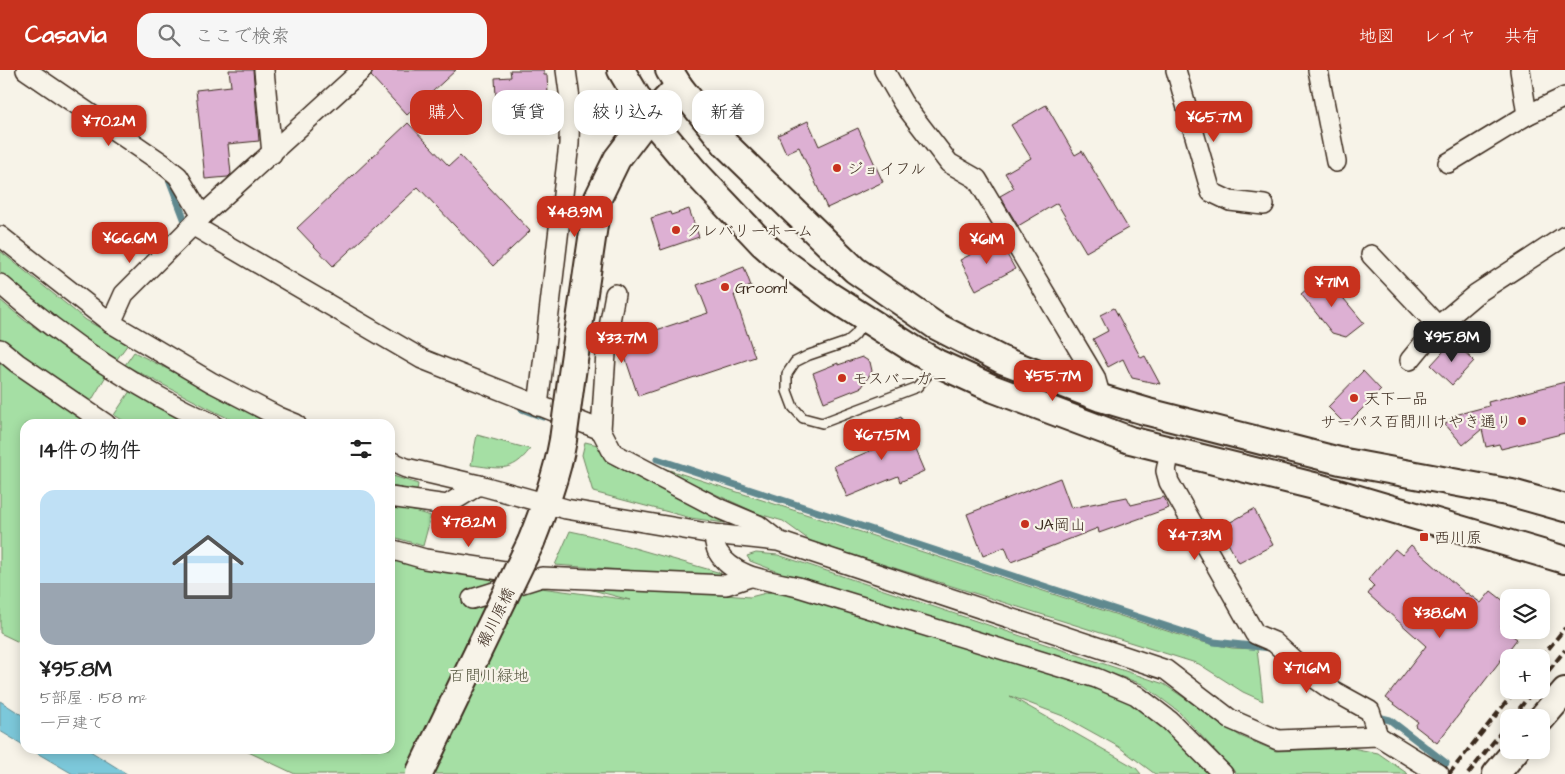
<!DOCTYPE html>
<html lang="ja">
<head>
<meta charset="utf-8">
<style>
	body { margin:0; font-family:"Architects Daughter","Klee One",sans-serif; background:#f6f6f6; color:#222; height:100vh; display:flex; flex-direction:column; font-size:19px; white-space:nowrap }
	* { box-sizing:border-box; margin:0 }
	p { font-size:16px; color:#767676 }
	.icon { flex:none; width:28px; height:28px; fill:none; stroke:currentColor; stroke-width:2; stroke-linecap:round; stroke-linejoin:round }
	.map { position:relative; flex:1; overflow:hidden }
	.drawer { position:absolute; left:20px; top:349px; width:375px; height:335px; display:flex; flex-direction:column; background:#fff; border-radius:15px; box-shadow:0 2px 12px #0003 }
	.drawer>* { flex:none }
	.guide { position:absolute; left:410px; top:20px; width:475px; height:45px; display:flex; gap:10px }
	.fabs { position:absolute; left:1500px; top:519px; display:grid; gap:10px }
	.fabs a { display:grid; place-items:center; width:50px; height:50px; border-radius:10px; background:#fff; box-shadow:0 2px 12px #0003; font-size:25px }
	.price { position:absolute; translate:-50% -42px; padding:0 11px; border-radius:10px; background:#c8321e; color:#fff; font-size:16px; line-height:32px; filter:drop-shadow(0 1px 2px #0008) }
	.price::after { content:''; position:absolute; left:50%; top:30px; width:15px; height:11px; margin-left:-8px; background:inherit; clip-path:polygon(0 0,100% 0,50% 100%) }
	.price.selected { background:#222; color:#fff }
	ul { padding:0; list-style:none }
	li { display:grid; align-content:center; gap:10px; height:265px; padding:0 20px }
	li+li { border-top:1px solid #e0e0e0 }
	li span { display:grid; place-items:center; height:155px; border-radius:15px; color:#555 }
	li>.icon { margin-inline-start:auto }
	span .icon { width:90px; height:90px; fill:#fffc; stroke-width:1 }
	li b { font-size:21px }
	h2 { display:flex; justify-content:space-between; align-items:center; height:60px; padding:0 20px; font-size:21px }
	.pill { padding:0 18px; border-radius:15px; background:#fff; box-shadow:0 2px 12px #0003; font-size:18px; line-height:45px }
	.pill.selected { background:#c8321e; color:#fff }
	header { display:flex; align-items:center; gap:30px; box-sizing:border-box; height:70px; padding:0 25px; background:#c8321e; color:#fff }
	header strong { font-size:24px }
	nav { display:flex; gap:28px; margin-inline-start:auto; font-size:18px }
	.search { width:350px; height:45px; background:#f6f6f6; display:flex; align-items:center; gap:12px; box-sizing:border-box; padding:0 18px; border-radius:15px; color:#767676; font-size:19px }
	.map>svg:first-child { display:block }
	.green { fill:#a5dfa4; stroke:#708461 }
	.water { fill:#7bc8da; stroke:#61898f }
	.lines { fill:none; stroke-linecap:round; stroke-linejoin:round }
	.stream { stroke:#61898f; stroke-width:7 }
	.building { fill:#ddb0d3; stroke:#3b2a1e }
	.lane-casing { stroke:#3b2a1e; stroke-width:12 }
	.street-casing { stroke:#3b2a1e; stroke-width:22 }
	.secondary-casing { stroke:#3b2a1e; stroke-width:30 }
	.lane { stroke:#f7f3e8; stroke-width:9 }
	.street { stroke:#f7f3e8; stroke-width:19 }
	.secondary { stroke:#f7f3e8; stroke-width:26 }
	.rail { stroke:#3b2a1e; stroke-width:4; stroke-dasharray:8 4; stroke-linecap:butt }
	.secondary-bridge-casing { stroke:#3b2a1e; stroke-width:30; stroke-linecap:butt }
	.secondary-bridge { stroke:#f7f3e8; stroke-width:26 }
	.poi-dot { fill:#c8321e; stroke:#f7f3e8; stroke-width:2 }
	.labels { text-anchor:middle; stroke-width:4.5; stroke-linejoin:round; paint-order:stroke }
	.poi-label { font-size:16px; fill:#3b2a1e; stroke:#f7f3e8; text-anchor:start }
	.street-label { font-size:16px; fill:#3b2a1e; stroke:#f7f3e8 }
	.park-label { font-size:16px; fill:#565740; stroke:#f7f3e8 }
</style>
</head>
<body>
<header>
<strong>Casavia</strong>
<div class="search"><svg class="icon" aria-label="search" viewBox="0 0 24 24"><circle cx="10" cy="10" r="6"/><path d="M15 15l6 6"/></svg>ここで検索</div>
<nav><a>地図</a><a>レイヤ</a><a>共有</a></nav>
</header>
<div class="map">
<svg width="1565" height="704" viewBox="0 0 1565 704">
	<rect width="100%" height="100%" fill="#f7f3e8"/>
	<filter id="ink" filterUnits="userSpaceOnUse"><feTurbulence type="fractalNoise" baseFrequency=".02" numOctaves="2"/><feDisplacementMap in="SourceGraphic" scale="10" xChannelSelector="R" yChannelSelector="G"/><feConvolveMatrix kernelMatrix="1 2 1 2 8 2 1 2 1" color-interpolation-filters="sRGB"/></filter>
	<g filter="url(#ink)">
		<g class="green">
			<path d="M0,181l86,69 42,24 -11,15 -55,-35 -62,-51z"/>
			<path d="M0,230l24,20 82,56 -16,27 -32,-20 -58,-44z"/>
			<path d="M134,282l141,72h-36l-114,-59z"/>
			<path d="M0,286l89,68h-64v221l-25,-12z"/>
			<path d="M132,318l64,36h-67l-15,-9z"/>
			<path d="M477,365l53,14c-18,25 -33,19 -59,16z"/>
			<path d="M585,372l13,3 7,14 9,6 111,58 -34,-5 -98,-26 -11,-37z"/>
			<path d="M657,396l541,175 34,7 25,1 6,52 -20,-9 -44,-28 -387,-122 -29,-21 -24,-7 -94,-43z"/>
			<path d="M390,405l28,9 -1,7 -27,-5z"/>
			<path d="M390,434l41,12 -8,30 -33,-10z"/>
			<path d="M570,461l19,4 132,38 -2,4 -164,-12z"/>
			<path d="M756,483l22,2 34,11 352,118 76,52 36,15 76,-3 26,5 30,21h-171l-59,-63 -36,-27 -46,-16 -281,-86 -26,-6 -39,-15 -3,-5z"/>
			<path d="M390,487l103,18 48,13 89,12 -45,-12 1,-4 164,13 28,-7 314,95 41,16 31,25 50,48h-59l-36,-27 -56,-31 -53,-20 126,72 5,6h-846l-53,-25h148z"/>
		</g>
		<g class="water">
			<path d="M0,631l25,16v29l-25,-15z"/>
			<path d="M30,679h57l40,25h-54z"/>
		</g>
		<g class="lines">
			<g class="stream">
				<path d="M169,109l16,42 5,5"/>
				<path d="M522,339l21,8"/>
				<path d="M657,389l557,183 57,6"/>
				<path d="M1374,646l16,4 56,43"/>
			</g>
		</g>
		<g class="building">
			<path d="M229,0h24l6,71 -31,3 3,30 -3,3 -23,2 -9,-89 35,-4z"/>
			<path d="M373,0h83l-49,45 -36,-39z"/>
			<path d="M510,0h34v5h3l2,37 -52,3 -2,-37 16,-1z"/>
			<path d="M1046,35l29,50 7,-4 46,77 -42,24 -29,-49 -39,23 -18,-30 14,-8 -9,-15 26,-15 -20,-33z"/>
			<path d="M808,51l11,25 39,-18 25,54 -56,26 -28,-61 -13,6 -8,-18z"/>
			<path d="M408,53l41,43 11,-10 70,75 -37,35 -75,-79 -85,79 -36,-38z"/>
			<path d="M689,139l10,28 -38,13 -10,-32 19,-6 1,3z"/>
			<path d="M999,170l16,29 -39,21 -16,-30z"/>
			<path d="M744,197l7,19 -16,6 1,3h-2l21,62 -117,39 -18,-54 88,-29 -11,-28z"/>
			<path d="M1324,205l40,48 -18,14 -14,-4 -31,-39z"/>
			<path d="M1114,238l27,50 4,-2 15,28 -28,-6 -9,-19 -15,8 -15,-28 15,-8 -8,-16z"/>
			<path d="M1453,271l21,20 -22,24 -21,-20z"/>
			<path d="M862,287l8,5 2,9 -10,16 -38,15 -11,-29 25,-10v2z"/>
			<path d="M1363,301l18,19 -35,35 -18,-18z"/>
			<path d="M1565,312v51l-64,16 -2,-5 -13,3 -4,-18 -19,16 -18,-21 10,-9 34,-9 -1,-4z"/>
			<path d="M901,347l23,54 -24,11 -2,-6 -51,21 -13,-31 50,-21 -7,-18z"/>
			<path d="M1060,408l11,30 56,-11 4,8 33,-8 5,11 -70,25 -1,-5 -87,34 -6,-15 -22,9 -16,-42z"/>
			<path d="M1254,439l19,36 -34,18 -14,-25 7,-3 -5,-11z"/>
			<path d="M1411,475l55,49 1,-1 14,10 10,-12 18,14v11l-9,11 17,12 -80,104 -22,-17 3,-4 -32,-24 40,-52 -58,-52 6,-8 -6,-6 27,-31 7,6z"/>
		</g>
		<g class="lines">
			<defs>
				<path id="lane" d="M865,251l-10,14 -8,7 -38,13 -14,7 -8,12v17l6,16 10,11 19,5 95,-36 19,-22"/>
				<g id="street">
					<path d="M26,0l136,93 16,13 24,40"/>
					<path d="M264,0l8,84"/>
					<path d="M884,0l19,33 46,60 28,16 118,198 6,21"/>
					<path d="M1176,0l35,122 19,9 34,4"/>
					<path d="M1318,0l18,92"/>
					<path d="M1520,0l7,45"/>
					<path d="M1448,93l79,-48 38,-18"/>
					<path d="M195,153l4,6 223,130 179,71"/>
					<path d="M0,166l111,87 100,59 68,35 17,7"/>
					<path d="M1371,185l67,71"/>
					<path d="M0,214c64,56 136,105 213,140"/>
					<path d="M615,224l-8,44 -6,92 12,23 107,56 38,16 19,15"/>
					<path d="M111,253l13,-29 78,-78 160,-146"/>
					<path d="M0,279l17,14 89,61"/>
					<path d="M1410,290l28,-34 38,-32 89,-58"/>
					<path d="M538,336l31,-262 1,-45 -4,-29"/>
					<path d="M1170,380l-4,21 3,11 86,152 19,8 36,33 20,14 40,22 8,25"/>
					<path d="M390,391l16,7 73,17 87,24 147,25 65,7 388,129 64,49 48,21 100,-4 61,38"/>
					<path d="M390,427l57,8 32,-20"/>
					<path d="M713,464c2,6 2,13 5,18 15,26 53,29 80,35l298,91 40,17 34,26 53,53"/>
					<path d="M390,479l35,10 101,15"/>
					<path d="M472,529l70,-22 184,8 24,-8"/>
				</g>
				<g id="secondary">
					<path d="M621,0l28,47 46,55 67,71 19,17 49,36 88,56 19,11 57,26 136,51 184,46 251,74"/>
					<path d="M669,0l10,16 47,59 129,125 81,56 66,34 99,38 47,14 192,49 172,32 53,15"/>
					<path d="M571,311l27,-183 19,-39 32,-42 30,-31"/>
					<path d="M531,472c13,-33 26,-67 32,-102"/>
					<path d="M1541,649l24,-28"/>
					<path d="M1496,704l20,-24"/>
				</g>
			</defs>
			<use href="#lane" class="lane-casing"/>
			<use href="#street" class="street-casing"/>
			<use href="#secondary" class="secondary-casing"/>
			<use href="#lane" class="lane"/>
			<use href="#street" class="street"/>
			<use href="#secondary" class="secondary"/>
			<g class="rail">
				<path d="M1541,588l24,-30"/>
				<path d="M1541,610l24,-30"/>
				<path d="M1512,648l22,-28"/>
				<path d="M1449,704l67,-84"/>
				<path d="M1468,704l41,-52"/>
			</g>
			<defs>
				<g id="secondary-bridge">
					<path d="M563,370l8,-59"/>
					<path d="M419,704l112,-232"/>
				</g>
			</defs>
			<use href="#secondary-bridge" class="secondary-bridge-casing"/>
			<use href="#secondary-bridge" class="secondary-bridge"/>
		</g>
	</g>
	<g class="poi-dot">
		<circle cx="837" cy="98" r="5"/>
		<circle cx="676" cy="160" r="5"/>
		<circle cx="725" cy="217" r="5"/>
		<circle cx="842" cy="308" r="5"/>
		<circle cx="1354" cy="328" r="5"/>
		<circle cx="1522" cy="351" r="5"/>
		<circle cx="1025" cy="454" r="5"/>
		<rect x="1419" y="462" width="10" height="10" rx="2.5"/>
	</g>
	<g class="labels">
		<g class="poi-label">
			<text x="847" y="104">ジョイフル</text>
			<text x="686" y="166">クレバリーホーム</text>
			<text x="735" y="223">Groom!</text>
			<text x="852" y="314">モスバーガー</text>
			<text x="1364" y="334">天下一品</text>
			<text x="1512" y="357" text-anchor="end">サーパス百間川けやき通り</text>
			<text x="1035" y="460">JA岡山</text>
			<text x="1434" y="473">西川原</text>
		</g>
		<g class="street-label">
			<text transform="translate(495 547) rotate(-64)" y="6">穝川原橋</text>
		</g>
		<g class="park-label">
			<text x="489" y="611">百間川緑地</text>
		</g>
	</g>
</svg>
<div class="fabs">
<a><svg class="icon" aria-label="layers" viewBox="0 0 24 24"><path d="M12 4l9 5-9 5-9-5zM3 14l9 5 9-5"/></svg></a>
<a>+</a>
<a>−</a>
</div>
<b class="price" style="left:1214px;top:73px">¥65.7M</b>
<b class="price" style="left:109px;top:77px">¥70.2M</b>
<b class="price" style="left:575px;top:168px">¥48.9M</b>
<b class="price" style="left:130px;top:194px">¥66.6M</b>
<b class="price" style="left:987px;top:195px">¥61M</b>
<b class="price" style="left:1332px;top:238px">¥71M</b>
<b class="price selected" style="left:1452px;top:293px">¥95.8M</b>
<b class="price" style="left:622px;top:294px">¥33.7M</b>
<b class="price" style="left:1053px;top:332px">¥55.7M</b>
<b class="price" style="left:882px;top:391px">¥67.5M</b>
<b class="price" style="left:469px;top:478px">¥78.2M</b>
<b class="price" style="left:1195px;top:491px">¥47.3M</b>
<b class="price" style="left:1440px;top:569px">¥38.6M</b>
<b class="price" style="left:1307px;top:624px">¥71.6M</b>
<div class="guide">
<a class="pill selected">購入</a>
<a class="pill">賃貸</a>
<a class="pill">絞り込み</a>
<a class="pill">新着</a>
</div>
<section class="drawer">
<h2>14件の物件<svg class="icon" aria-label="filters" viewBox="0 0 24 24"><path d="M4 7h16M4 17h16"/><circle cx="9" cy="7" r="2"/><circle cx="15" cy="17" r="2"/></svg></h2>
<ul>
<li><span style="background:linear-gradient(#bfe0f5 60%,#9aa5b1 0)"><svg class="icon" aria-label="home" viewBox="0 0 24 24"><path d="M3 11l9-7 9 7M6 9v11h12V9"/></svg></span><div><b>¥95.8M</b><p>5部屋 · 158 m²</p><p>一戸建て</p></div></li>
</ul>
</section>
</div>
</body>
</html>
